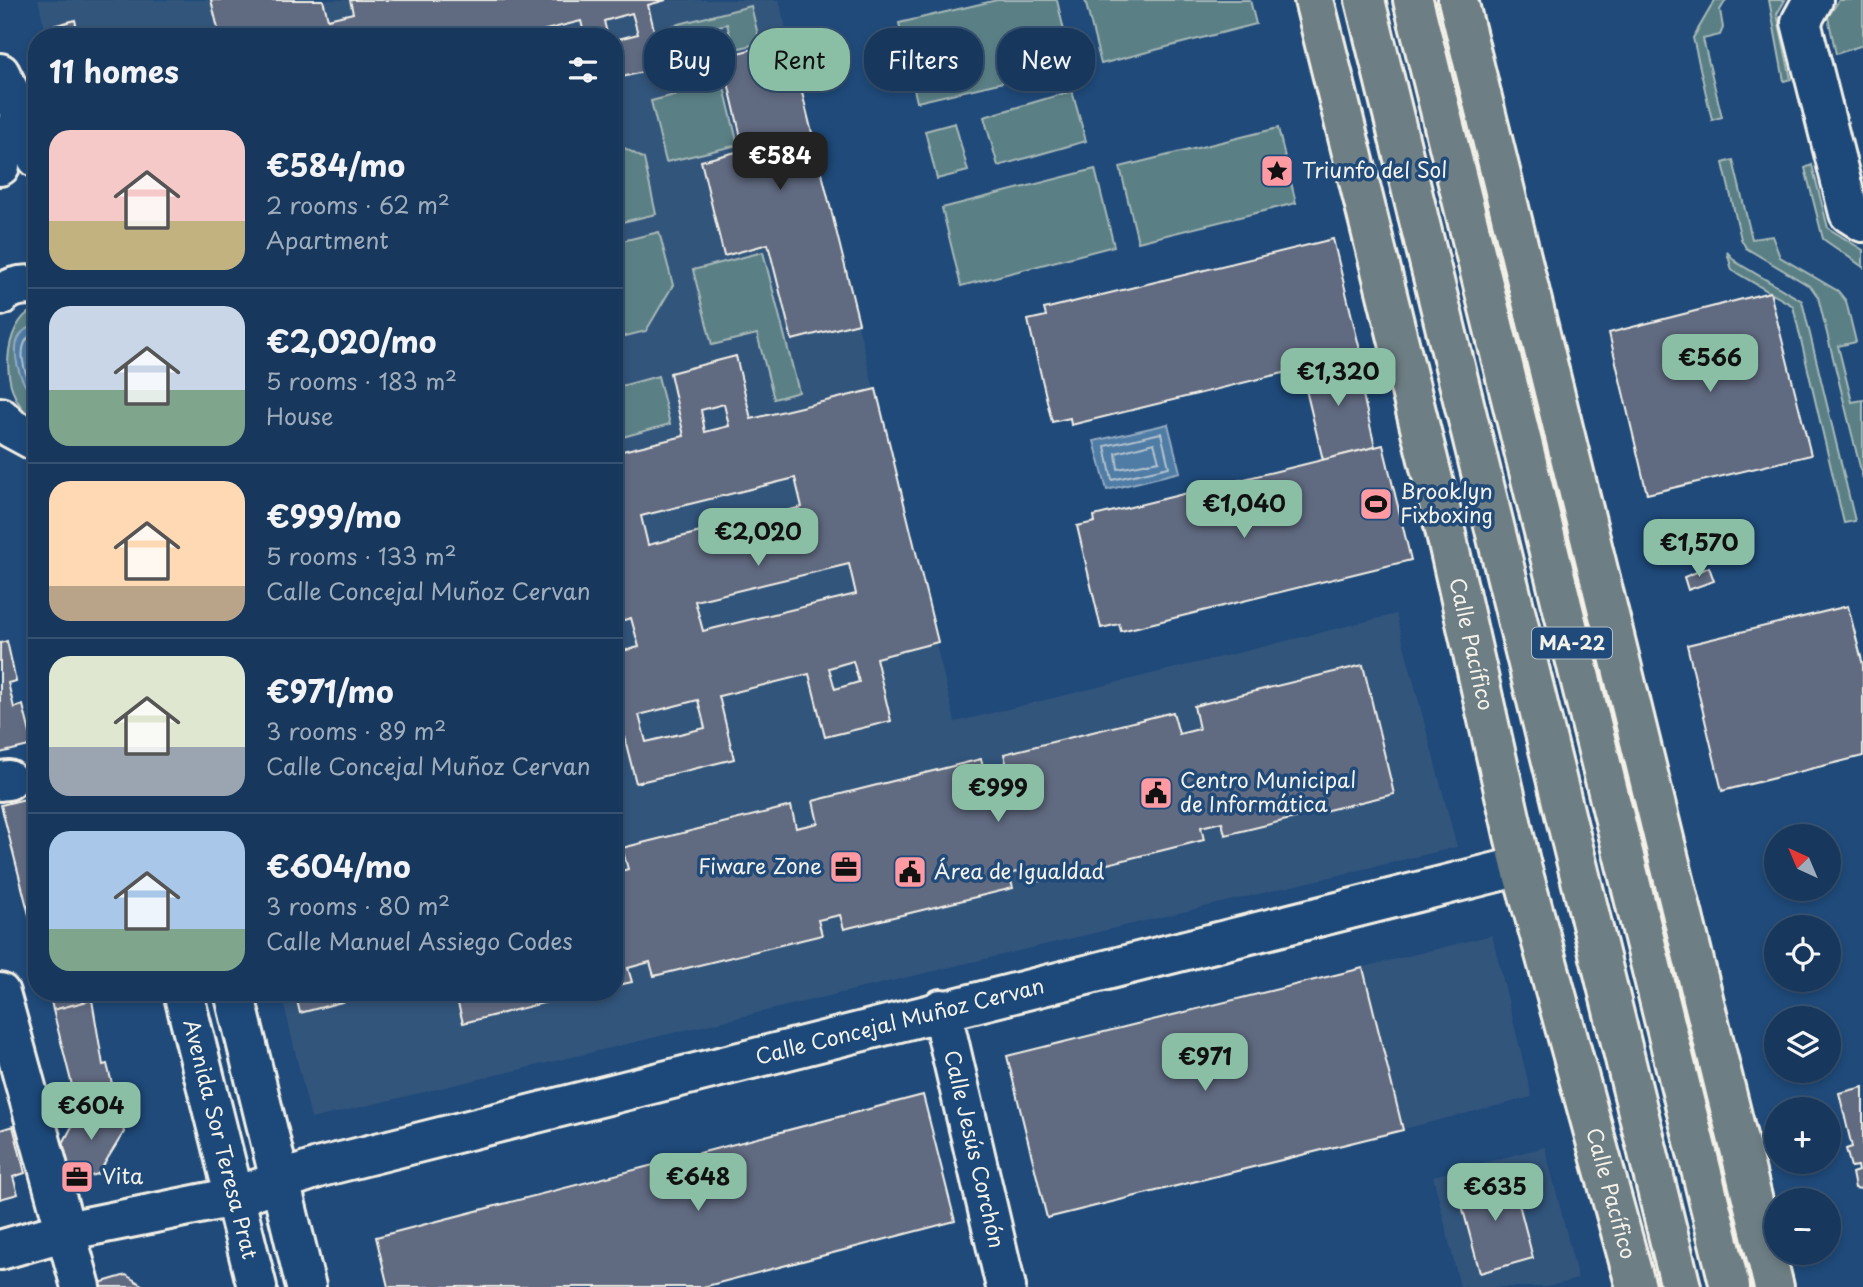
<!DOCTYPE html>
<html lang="en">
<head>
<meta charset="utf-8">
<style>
	body { margin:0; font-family:"Playpen Sans",sans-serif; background:#244365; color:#f1f3f6; height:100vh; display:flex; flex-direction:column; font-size:26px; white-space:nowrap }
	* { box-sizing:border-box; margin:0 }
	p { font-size:23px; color:#9eacbb }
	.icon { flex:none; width:38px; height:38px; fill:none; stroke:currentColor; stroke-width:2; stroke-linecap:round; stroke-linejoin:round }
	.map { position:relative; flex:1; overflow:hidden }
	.side { position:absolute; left:28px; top:28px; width:595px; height:973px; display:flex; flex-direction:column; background:#17385c; border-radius:28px; box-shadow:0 4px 10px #0003,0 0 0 2px #365272 }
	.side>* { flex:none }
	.guide { position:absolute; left:644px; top:28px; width:665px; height:63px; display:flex; gap:14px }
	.needle { width:46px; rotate:316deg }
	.buttons { position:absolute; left:1764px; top:824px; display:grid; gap:14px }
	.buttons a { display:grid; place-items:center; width:77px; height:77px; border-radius:50%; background:#17385c; box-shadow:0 4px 10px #0003,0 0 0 2px #365272; font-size:35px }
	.price { position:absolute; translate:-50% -60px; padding:0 16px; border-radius:14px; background:#8abfa5; color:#111; font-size:23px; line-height:46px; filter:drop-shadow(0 2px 4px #0008) }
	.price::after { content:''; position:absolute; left:50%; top:42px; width:21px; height:16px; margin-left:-10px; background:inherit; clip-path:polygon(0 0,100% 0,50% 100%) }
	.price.current { background:#222; color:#fff }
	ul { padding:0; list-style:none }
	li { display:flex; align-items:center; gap:21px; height:175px; padding:0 21px }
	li+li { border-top:2px solid #365272 }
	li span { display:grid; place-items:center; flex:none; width:196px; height:140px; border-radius:21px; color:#555 }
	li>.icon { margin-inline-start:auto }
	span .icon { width:84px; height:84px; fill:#fffc; stroke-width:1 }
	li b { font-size:30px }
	h2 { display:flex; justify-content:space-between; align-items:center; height:84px; padding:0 21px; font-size:30px }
	.pill { padding:0 24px; border-radius:28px; background:#17385c; box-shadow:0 4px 10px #0003,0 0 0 2px #365272; font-size:24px; line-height:63px }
	.pill.current { background:#8abfa5; color:#111 }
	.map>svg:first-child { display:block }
	.built { fill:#32547c }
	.green { fill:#5a8086; stroke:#a7b8b7; stroke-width:2 }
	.water { fill:#507ba5; stroke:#92aac0; stroke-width:2 }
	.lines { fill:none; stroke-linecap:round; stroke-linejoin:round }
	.shore { stroke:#b2c2cd; stroke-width:2 }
	.building { fill:#606b81; stroke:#f4f1e8; stroke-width:2; fill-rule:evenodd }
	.street-casing { stroke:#f4f1e8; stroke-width:44 }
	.secondary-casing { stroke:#f4f1e8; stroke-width:44 }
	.primary-casing { stroke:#f4f1e8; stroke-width:44 }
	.street { stroke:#1f4a7a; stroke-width:38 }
	.secondary { stroke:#1f4a7a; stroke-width:38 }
	.primary { stroke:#6d7e84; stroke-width:38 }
	.labels { text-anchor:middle; stroke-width:7; stroke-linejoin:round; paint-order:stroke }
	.shield { fill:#1f4a7a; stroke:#b4bfc7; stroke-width:2 }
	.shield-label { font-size:19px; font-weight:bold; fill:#f4f1e8 }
	.poi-label { font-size:21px; fill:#f4f1e8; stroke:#1f4a7a; text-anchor:start }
	.street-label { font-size:21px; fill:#f4f1e8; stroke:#1f4a7a }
</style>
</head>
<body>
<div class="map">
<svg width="1863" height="1287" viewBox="0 0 1863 1287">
	<rect width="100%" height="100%" fill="#1f4a7a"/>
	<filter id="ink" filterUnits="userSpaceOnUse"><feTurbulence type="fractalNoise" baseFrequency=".0143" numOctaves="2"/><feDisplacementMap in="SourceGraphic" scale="14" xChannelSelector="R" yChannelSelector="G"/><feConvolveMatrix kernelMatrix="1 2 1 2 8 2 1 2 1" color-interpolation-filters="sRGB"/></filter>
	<g filter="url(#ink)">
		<g class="built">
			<path d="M38,0h741l176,722 441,-108 61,233 -1146,272 -30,-127h333v-955h-567z"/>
			<path d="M1492,935l40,162 -485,121 -40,-162z"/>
			<path d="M1545,1147l33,132 -31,8h-87l-27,-111z"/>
		</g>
		<g class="green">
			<path d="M997,0h60l15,66 -155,36 -18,-79z"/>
			<path d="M1085,0h165l6,24 -155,40z"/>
			<path d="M1715,0h11l-6,10 3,18 -3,7 -17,4 19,78 -10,3 -19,-82z"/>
			<path d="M1769,0h16l-8,14 14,65 -7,2z"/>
			<path d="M1839,0h24v45l-27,9 -8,-37z"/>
			<path d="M751,6l9,37 -44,11 22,91 -72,17 -15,-61 47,-12 -9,-39 42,-11 -4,-15 -61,15 -3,-11z"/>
			<path d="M1072,91l14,50 -88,25 -14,-49z"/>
			<path d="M955,123l13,48 -31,8 -12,-48z"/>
			<path d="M1278,128l18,75 -158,39 -18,-75z"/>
			<path d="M614,142l30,17 12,55 -42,10z"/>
			<path d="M1733,160l19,79 20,-3 8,21 58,34 8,10 10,41 -18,4 14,56 11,-2v79l-45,-182 -7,-10 -65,-39 -5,-9 -18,-76z"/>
			<path d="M1812,165l16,63 35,22v17l-40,-28 -18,-71z"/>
			<path d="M1095,169l19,77 -153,40 -19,-78z"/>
			<path d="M659,232l14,53 -27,46 -32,8v-96z"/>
			<path d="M763,252l36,140 -25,7 -17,-65 -45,11 -19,-75z"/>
			<path d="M1727,252l9,10 66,39 53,220 -11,2 -51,-217 -61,-36z"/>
			<path d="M29,312l8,1v107c-37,-18 -37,-87 -8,-108z"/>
			<path d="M658,376l12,48 -51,14 -5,-18v-32z"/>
		</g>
		<g class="water">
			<path d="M37,325v76c-18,-15 -37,-70 0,-76z"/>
			<path d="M1168,424l12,48 -73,18 -13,-49z"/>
		</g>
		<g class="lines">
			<g class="shore">
				<path d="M37,332c-24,7 -14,47 0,60"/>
				<path d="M1161,433l8,34 -57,13 -7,-34z"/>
				<path d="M1154,443l5,18 -41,8 -2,-16z"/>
			</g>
		</g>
		<g class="building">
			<path d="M211,0h112l5,19 25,-6 -3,-13h316l-18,5 15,62 -49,12v-39l24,-6 -6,-21 -28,8 4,16h-23l-4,-16 -63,16h-298z"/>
			<path d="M75,20l4,17h-28l-2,-10z"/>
			<path d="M789,40l70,283 -67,17 -24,-96 -44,12 -23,-95 43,-11 -22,-93z"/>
			<path d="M1333,239l28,115 -290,71 -1,-7 -18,4 -24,-102 18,-4 -2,-7z"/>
			<path d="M1770,292l41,163 -164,39 -38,-161z"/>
			<path d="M736,356l15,63 125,-30 62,253 -62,16 15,63 -66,16 -16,-63 -90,22 15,63 -98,24 -16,-63 -6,2v-69l25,-6 -8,-29 -17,5v-170l70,-17 -14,-63zM724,404l5,22 -24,6 -4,-22zM795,478l7,29 -154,38 -7,-29zM849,564l7,30 -153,37 -8,-30zM853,661l6,21 -24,7 -6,-21zM698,700l7,28 -59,14 -7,-27z"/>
			<path d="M1354,356l21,91 -52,13 -22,-91z"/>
			<path d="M1383,445l28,115 -290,71 -2,-7 -18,4 -24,-102 18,-4 -1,-6z"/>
			<path d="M1709,567l5,14 -26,9 -4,-13z"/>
			<path d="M1848,606l15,59v91l-141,35 -35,-146z"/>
			<path d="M7,641l9,40 -8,2 3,12 3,13 9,-3 10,40 -33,8v-110z"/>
			<path d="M1363,665l31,129 -169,41 -3,-13 -21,5 3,13 -169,42 -3,-14 -23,6 4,14 -169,41 -4,-14 -22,5 4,15 -168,41 -4,-14 -22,6 4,14 -18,4v-113l14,-4 -6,-21 169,-42 5,22 22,-5 -5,-22 168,-42 6,22 22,-5 -5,-22 169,-42 6,22 20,-5 -5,-23z"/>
			<path d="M37,796v109l-10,2 -26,-102z"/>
			<path d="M37,905v40l-10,-38z"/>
			<path d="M1363,968l40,162 -356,88 -40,-162z"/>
			<path d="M49,992h41l2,8 -39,10z"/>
			<path d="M295,992h85l-80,21z"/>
			<path d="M455,992h133l-125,31z"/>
			<path d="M92,1000l11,65 4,-1 10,39 -38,10 -26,-103z"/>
			<path d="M1863,1087v102l-8,-1 -3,-15 6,-2 -1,-5 -6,1 -5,-18 6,-2 -13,-54z"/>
			<path d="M923,1095l32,126 -252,66h-315l-12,-50z"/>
			<path d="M117,1103l7,29 -26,42 -32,9 -6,-34 19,-36z"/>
			<path d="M13,1126l12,47 -12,4 5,17 -18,5v-69z"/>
			<path d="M1511,1173l22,85 -53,15 -23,-86z"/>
			<path d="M126,1275l19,12h-48l-1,-3z"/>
		</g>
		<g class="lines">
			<defs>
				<g id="street">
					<path d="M1813,0l-12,22 48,191 14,9"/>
					<path d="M0,781l8,-1"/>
					<path d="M0,993l81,294"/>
					<path id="s1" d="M941,1009l65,278"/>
					<path id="s2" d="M0,1250l66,-19 168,-34 87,-30 1200,-301"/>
				</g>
				<g id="secondary">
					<path d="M0,73l28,55 9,30"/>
					<path d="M0,136v30"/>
					<path d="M0,296c10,-10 23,-12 37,-10"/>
					<path d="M0,417l11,11 26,14"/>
					<path id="s3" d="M183,992l74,295"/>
					<path d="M234,992l72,295"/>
				</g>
				<g id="primary">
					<path id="s4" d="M1314,0l128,516 79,350 115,421"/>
					<path d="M1365,0l316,1287"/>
					<path d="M1413,0l317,1287"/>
					<path d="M1458,0l316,1287"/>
				</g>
			</defs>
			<use href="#street" class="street-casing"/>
			<use href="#secondary" class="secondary-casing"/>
			<use href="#primary" class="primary-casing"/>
			<use href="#street" class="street"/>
			<use href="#secondary" class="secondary"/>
			<use href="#primary" class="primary"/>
		</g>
	</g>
	<defs>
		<symbol id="sight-square" viewBox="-11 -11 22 22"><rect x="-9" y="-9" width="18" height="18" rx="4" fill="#ff9aa2" stroke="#1f4a7a"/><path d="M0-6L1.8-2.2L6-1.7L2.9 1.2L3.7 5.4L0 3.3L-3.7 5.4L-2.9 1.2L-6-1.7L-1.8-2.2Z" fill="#111"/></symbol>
		<symbol id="stadium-square" viewBox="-11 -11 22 22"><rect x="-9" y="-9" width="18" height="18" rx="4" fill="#ff9aa2" stroke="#1f4a7a"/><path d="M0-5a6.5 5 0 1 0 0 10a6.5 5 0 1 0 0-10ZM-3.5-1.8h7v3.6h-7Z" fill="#111"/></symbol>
		<symbol id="civic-square" viewBox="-11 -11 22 22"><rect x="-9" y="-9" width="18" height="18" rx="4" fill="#ff9aa2" stroke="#1f4a7a"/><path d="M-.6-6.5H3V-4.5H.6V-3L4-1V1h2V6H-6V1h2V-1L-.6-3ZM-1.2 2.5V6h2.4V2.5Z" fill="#111"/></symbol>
		<symbol id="office-square" viewBox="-11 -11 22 22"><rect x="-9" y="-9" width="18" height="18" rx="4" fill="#ff9aa2" stroke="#1f4a7a"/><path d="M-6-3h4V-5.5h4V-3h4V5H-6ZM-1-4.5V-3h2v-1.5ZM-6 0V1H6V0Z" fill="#111"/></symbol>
	</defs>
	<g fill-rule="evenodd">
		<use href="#sight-square" x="1258" y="152" width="38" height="38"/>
		<use href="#stadium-square" x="1357" y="485" width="38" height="38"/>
		<use href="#civic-square" x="1137" y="774" width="38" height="38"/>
		<use href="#office-square" x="827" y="848" width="38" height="38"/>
		<use href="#civic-square" x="891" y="853" width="38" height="38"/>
		<use href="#office-square" x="58" y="1158" width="38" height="38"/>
	</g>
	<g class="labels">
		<rect class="shield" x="1532" y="627.5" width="80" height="31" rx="5"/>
		<g class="shield-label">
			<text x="1572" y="650">MA-22</text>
		</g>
		<g class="poi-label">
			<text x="1302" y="178">Triunfo del Sol</text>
			<text x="1400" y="499">Brooklyn<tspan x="1400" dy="24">Fixboxing</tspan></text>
			<text x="1180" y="788">Centro Municipal<tspan x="1180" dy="24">de Informática</tspan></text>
			<text x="822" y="874" text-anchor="end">Fiware Zone</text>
			<text x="934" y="879">Área de Igualdad</text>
			<text x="102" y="1184">Vita</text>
		</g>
		<g class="street-label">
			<text dy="7" stroke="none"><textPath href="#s4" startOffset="663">Calle Pacífico</textPath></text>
			<text dy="7" stroke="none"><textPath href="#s2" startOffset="929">Calle Concejal Muñoz Cervan</textPath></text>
			<text dy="7" stroke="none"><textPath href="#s3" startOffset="152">Avenida Sor Teresa Prat</textPath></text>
			<text dy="7" stroke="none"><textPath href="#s1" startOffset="144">Calle Jesús Corchón</textPath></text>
			<text dy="7" stroke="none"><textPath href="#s4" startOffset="1230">Calle Pacífico</textPath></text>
		</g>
	</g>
</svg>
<div class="buttons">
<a><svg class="needle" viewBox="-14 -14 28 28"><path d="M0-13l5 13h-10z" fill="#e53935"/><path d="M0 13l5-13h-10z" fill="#9eacbb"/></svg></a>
<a><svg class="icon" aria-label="locate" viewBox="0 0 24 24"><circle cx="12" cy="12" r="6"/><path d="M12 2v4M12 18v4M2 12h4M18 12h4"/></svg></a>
<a><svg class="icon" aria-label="layers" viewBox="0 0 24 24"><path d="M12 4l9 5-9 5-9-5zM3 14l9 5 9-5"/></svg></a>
<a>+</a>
<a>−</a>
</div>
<b class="price current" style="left:780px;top:192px">€584</b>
<b class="price" style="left:1710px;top:394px">€566</b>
<b class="price" style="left:1338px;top:408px">€1,320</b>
<b class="price" style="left:1244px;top:540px">€1,040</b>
<b class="price" style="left:758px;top:568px">€2,020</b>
<b class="price" style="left:1699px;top:579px">€1,570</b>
<b class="price" style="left:998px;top:824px">€999</b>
<b class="price" style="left:1205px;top:1093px">€971</b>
<b class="price" style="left:91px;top:1142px">€604</b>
<b class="price" style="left:698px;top:1213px">€648</b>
<b class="price" style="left:1495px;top:1223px">€635</b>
<div class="guide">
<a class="pill">Buy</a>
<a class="pill current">Rent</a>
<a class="pill">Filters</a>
<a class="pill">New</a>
</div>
<section class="side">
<h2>11 homes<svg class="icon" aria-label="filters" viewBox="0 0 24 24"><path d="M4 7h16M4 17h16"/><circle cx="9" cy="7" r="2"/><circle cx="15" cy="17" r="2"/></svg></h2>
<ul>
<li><span style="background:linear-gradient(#f6c9c9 65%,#c2b280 0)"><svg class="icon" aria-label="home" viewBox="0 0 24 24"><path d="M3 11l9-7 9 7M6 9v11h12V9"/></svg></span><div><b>€584/mo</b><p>2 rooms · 62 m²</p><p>Apartment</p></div></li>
<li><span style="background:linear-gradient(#c9d6e8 60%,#7fa58c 0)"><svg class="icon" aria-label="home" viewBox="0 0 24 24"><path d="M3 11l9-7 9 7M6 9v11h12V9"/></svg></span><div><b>€2,020/mo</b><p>5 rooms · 183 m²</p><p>House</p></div></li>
<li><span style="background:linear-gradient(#ffd9b3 75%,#b9a48a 0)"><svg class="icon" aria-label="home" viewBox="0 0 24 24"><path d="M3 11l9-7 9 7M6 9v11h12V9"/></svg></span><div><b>€999/mo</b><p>5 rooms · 133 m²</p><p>Calle Concejal Muñoz Cervan</p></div></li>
<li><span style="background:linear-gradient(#dfe7d0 65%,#9aa5b1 0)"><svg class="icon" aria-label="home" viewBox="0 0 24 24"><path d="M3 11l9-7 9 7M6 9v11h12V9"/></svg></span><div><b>€971/mo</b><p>3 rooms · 89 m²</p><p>Calle Concejal Muñoz Cervan</p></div></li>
<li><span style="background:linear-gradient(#a9c7e8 70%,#7fa58c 0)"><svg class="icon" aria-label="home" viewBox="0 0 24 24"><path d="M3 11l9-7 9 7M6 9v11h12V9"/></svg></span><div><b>€604/mo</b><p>3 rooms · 80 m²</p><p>Calle Manuel Assiego Codes</p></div></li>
</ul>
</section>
</div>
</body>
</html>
